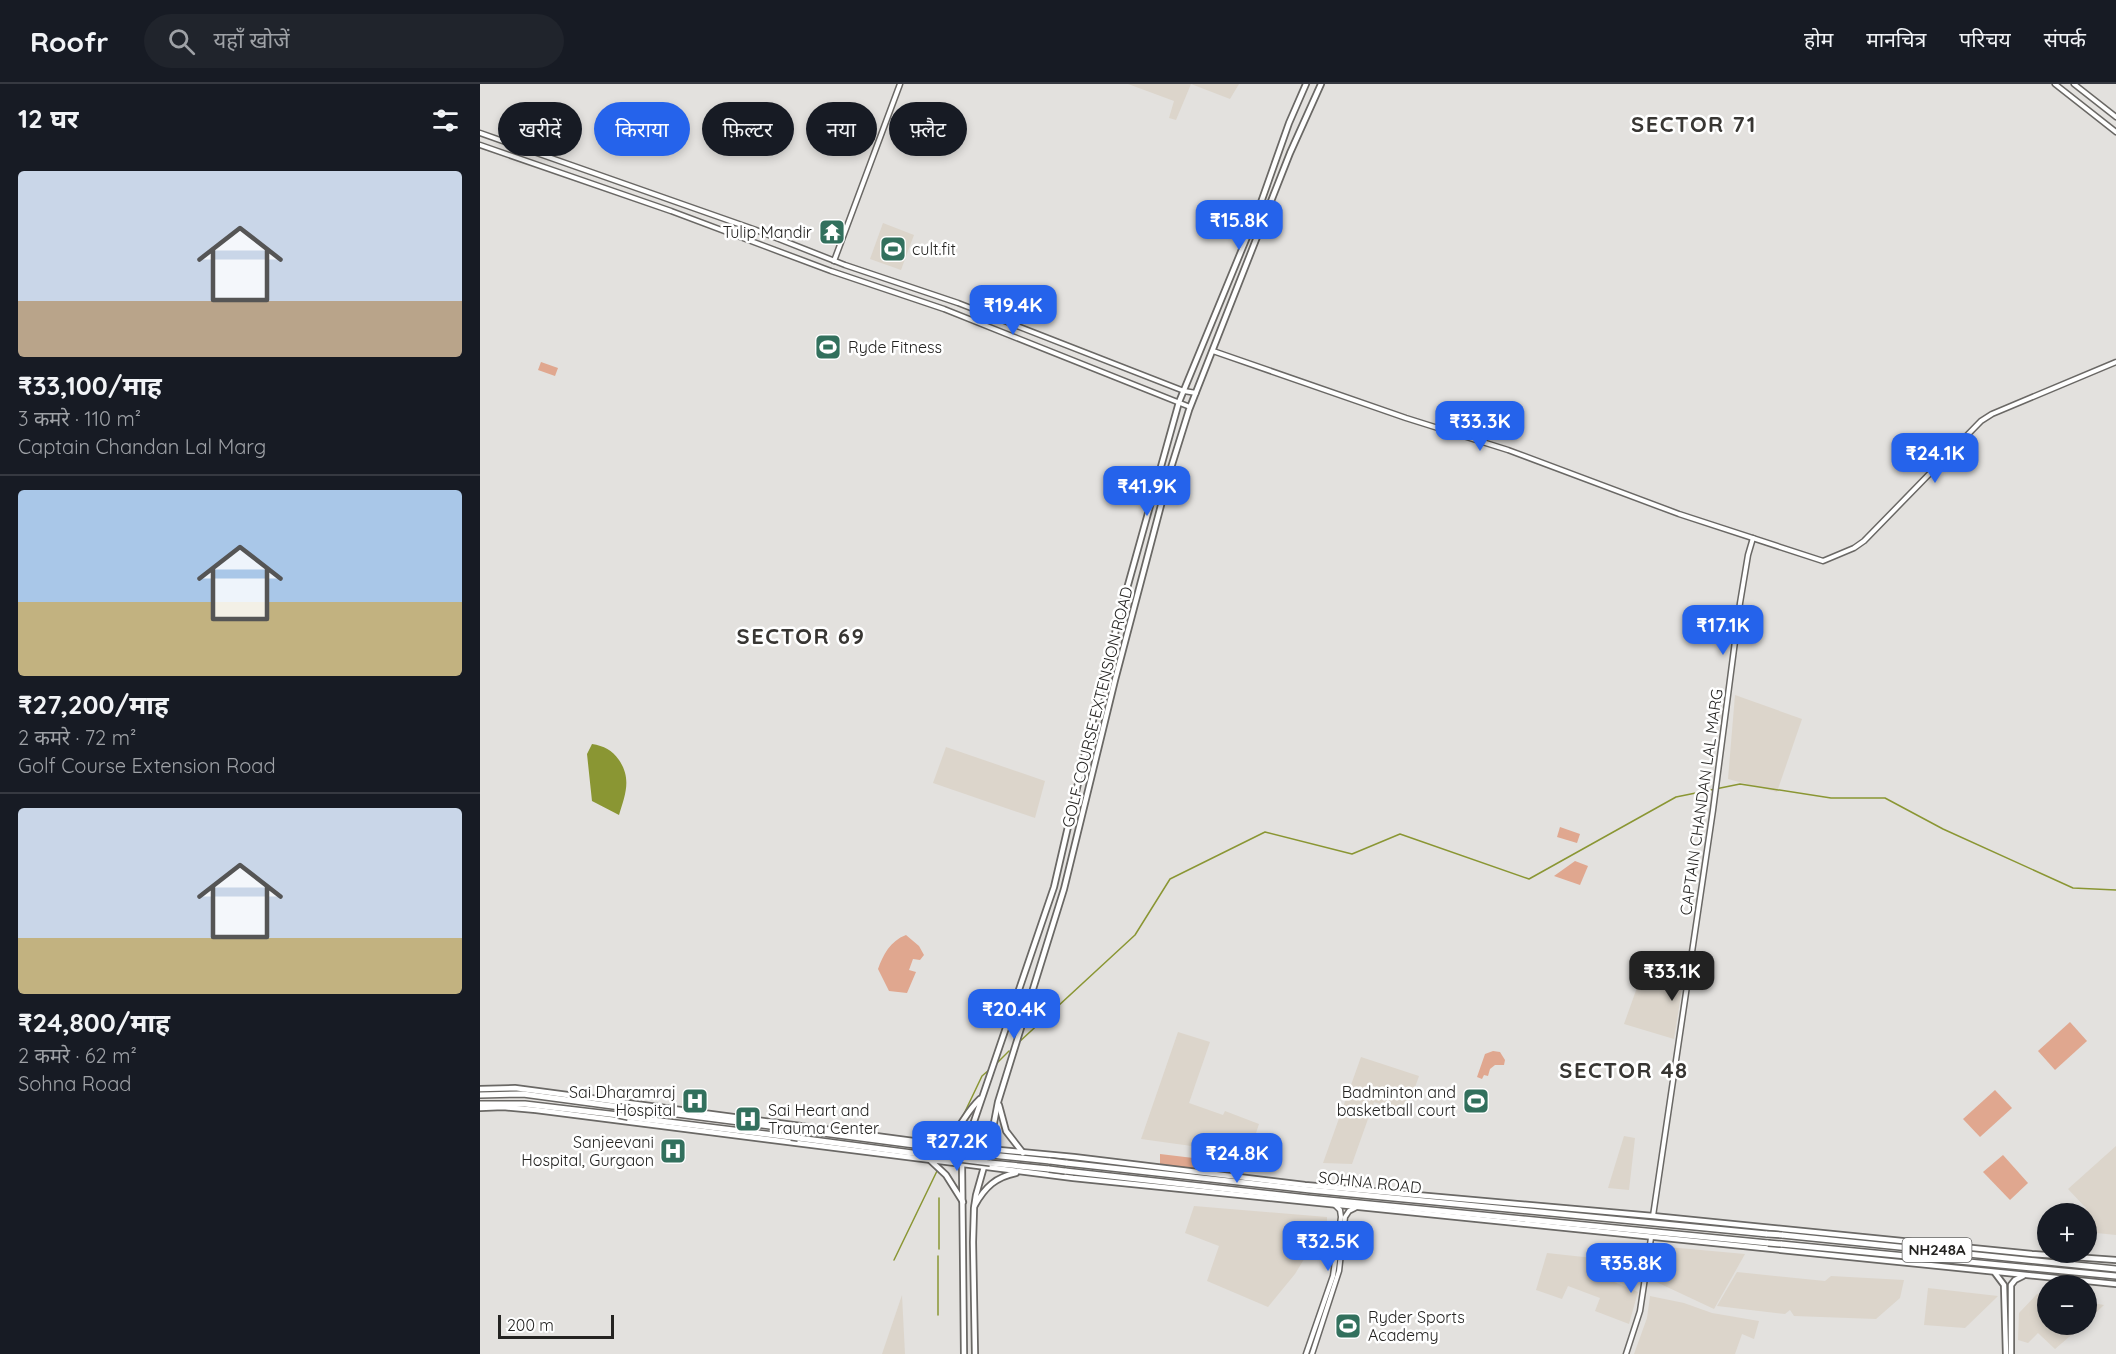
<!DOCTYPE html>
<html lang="hi">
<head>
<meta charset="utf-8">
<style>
	body { margin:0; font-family:Quicksand,"Noto Sans Devanagari",sans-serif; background:#20242c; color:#f1f3f6; height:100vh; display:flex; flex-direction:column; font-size:22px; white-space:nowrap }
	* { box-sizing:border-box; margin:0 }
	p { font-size:20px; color:#9ea1a6 }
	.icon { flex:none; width:33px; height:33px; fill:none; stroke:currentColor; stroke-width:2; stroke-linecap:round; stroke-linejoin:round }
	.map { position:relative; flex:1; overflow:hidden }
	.sheet { display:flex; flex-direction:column; background:#171b24; width:480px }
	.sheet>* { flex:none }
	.top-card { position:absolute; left:18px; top:18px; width:570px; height:54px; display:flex; gap:12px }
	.tools { position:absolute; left:1557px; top:1119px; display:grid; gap:12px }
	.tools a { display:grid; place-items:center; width:60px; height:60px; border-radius:50%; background:#171b24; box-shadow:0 3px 9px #0003; font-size:30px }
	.scale { position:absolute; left:18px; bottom:15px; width:116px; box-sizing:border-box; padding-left:6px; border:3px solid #242321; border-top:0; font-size:16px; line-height:21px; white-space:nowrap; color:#242321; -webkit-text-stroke:4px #fff; paint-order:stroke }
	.price { position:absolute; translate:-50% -51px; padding:0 14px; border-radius:12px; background:#2563eb; color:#fff; font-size:20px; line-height:39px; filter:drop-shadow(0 2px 3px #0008) }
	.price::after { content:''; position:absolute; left:50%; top:36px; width:18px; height:14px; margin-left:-9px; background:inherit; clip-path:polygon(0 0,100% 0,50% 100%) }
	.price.current { background:#222; color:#fff }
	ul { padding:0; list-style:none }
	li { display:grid; align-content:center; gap:12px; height:318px; padding:0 18px }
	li+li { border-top:2px solid #363941 }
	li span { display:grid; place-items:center; height:186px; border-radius:6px; color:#555 }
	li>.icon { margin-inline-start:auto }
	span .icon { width:108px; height:108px; fill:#fffc; stroke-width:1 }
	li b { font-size:26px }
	h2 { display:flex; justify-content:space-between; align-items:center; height:72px; padding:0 18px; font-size:26px }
	.pill { padding:0 21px; border-radius:27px; background:#171b24; box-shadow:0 3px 9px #0003; font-size:21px; line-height:54px }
	.pill.current { background:#2563eb; color:#fff }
	header { display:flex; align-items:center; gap:36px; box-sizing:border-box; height:84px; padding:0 30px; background:#171b24; border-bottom:2px solid #363941 }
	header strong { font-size:28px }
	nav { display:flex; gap:33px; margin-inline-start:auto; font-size:21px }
	.search { width:420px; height:54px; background:#20242c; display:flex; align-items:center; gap:15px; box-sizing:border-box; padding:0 21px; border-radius:33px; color:#9ea1a6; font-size:22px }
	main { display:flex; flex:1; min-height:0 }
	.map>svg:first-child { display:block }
	.built { fill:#dcd5cb }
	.green { fill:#e0a78f }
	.water { fill:#8a9633 }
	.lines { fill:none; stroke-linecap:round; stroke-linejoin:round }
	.stream { stroke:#8a9633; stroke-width:1.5 }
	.tertiary-casing { stroke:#6a6865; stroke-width:7 }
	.secondary-casing { stroke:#6a6865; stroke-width:8 }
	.trunk-casing { stroke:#6a6865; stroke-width:8 }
	.tertiary { stroke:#fff; stroke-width:4 }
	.secondary { stroke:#fff; stroke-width:4.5 }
	.trunk { stroke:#fff; stroke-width:5 }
	.trunk-bridge-casing { stroke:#6a6865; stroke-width:8; stroke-linecap:butt }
	.trunk-bridge { stroke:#fff; stroke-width:5 }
	.labels { text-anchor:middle; stroke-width:5; stroke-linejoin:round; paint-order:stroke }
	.shield { fill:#fff; stroke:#666564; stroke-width:1.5 }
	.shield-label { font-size:15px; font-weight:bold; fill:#242321 }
	.poi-label { font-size:16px; fill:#242321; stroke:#fff; text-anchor:end }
	.street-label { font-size:16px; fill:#242321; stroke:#fff }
	.district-label { font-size:22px; font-weight:bold; letter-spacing:1.5px; fill:#383633; stroke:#fff }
</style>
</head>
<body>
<header>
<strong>Roofr</strong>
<div class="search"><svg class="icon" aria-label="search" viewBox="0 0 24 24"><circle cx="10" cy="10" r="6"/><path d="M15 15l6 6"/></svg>यहाँ खोजें</div>
<nav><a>होम</a><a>मानचित्र</a><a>परिचय</a><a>संपर्क</a></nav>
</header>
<main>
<section class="sheet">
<h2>12 घर<svg class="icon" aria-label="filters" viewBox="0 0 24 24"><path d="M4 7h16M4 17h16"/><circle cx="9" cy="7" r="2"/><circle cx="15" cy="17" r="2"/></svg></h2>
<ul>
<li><span style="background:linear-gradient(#c9d6e8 70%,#b9a48a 0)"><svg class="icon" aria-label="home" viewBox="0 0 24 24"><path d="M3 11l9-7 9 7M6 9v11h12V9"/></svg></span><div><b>₹33,100/माह</b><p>3 कमरे · 110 m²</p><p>Captain Chandan Lal Marg</p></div></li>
<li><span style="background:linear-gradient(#a9c7e8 60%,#c2b280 0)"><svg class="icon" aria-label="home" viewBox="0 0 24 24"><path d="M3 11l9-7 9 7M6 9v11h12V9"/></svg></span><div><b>₹27,200/माह</b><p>2 कमरे · 72 m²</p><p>Golf Course Extension Road</p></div></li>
<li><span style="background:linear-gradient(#c9d6e8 70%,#c2b280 0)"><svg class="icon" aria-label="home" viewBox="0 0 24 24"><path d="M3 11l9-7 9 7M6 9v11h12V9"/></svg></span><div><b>₹24,800/माह</b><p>2 कमरे · 62 m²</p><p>Sohna Road</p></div></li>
</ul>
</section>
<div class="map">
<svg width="1636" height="1270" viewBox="0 0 1636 1270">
	<rect width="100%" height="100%" fill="#e3e1de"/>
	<g class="built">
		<path d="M648,0h111l-9,15 -39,-15 -15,36 -7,-2 5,-17z"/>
		<path d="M403,139l31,12 -13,35 -31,-11z"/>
		<path d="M1255,611l67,24 -25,73 -49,-13z"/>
		<path d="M466,663l99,34 -10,37 -102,-35z"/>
		<path d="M1164,884l39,14 -9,57 -50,-15z"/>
		<path d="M698,948l32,10 -21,61 34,12 2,-4 34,13 -10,30 -108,-15z"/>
		<path d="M881,973l58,19 -13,37 -32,-11 -22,62 -29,-1z"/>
		<path d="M1144,1052l11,2 -6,52 -21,-2z"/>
		<path d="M1636,1062v89l-29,-3 -1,-18 -6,-1 6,-5 -18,-19z"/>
		<path d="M714,1122l133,11v19l-8,8 -7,2 -17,28 -27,33 -61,-26 12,-35 -34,-13z"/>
		<path d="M1177,1162l88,8 -31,55 -64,-30 4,-30z"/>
		<path d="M1067,1169l46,5 9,8 5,13 31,13 -9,32 -34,-13 5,-13 -32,-12 -6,13 -26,-9z"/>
		<path d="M1257,1188l88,9 6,-5 73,4 -4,18 -24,21 -82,-3 -4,-6 -5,4 -68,-8z"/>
		<path d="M1448,1204l70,8 -33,32 -41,-3z"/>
		<path d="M1557,1210l10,1 1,29 35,1 -28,24 -17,-16 -10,10 -10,-3 1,-27z"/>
		<path d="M422,1211l3,59h-23z"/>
		<path d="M1170,1212l34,7 28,10 47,8 -5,18 -12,-5 -7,20h-101l13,-36z"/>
		<path d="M1607,1218l17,3 -17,16h-1z"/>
	</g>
	<g class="green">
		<path d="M61,278l17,6 -3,8 -17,-6z"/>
		<path d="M1080,743l20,7 -3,9 -20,-6z"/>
		<path d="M1095,777l13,5 -8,19 -26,-9z"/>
		<path d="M426,851l13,11 5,9 -4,5 -7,-1 -4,11 7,2 -9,21 -18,-2 -11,-22c5,-14 12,-28 28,-34z"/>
		<path d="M1590,938l17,19 -32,29 -17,-19z"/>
		<path d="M1013,967l7,1 5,8 -1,5h-9l-5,4 -2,7 -4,-1 -2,4 -5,-2 8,-23z"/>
		<path d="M1515,1006l17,18 -32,29 -17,-18z"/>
		<path d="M680,1070l75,9 -2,11 -73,-8z"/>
		<path d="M1523,1071l25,28 -18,17 -27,-28z"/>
	</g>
	<path class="water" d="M112,660c12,2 20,6 27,16 13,19 6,35 0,55l-27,-14 -5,-47z"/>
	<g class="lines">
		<g class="stream">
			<path d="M538,959l117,-108 35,-56 95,-47 87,22 48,-20 129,45 147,-82 64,-13 91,14h54l58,31 130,59 43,2"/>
			<path d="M516,980l13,-13"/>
			<path d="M482,1034l20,-42 7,-6"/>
			<path d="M459,1165v-51"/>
			<path d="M414,1176l43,-89"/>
			<path d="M458,1231v-59"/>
		</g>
		<defs>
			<g id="tertiary">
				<path d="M1575,0l61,48"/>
				<path d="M1594,0l42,33"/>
				<path d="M0,49l276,97 89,35 113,38 226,88 12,2"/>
				<path d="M0,61l191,66 160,60 113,38 246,98"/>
				<path d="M354,177l66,-177"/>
				<path d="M733,267l193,67 102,32 171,64 144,47 31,-13 10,-7 117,-120 11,-7 124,-52"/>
				<path d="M1173,1132l60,-406 27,-207 8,-48 5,-17"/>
				<path d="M826,1270l27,-78 8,-59 -1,-7 -5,-5"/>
				<path d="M832,1270l27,-83 6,-54 4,-6 6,-3"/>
				<path d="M1146,1270l14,-43 11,-73"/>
			</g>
			<g id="secondary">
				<path d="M0,1005l35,-1 421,56 138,13 231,28 348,31 379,38 84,6"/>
				<path d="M519,1021l7,26 17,22"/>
				<path d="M0,1024l23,-1 33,3 537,68 1043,106"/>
				<path d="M452,1058c34,-11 26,-22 48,-43"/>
				<path d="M450,1076l16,15 17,27"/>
				<path d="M495,1121c10,-18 21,-28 41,-32"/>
				<path d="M1515,1189l9,12 2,69"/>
				<path d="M484,1270l-2,-190 4,-19 88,-258 35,-151 32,-126 58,-208 80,-194 30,-85 17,-39"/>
				<path d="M495,1270l-2,-112 1,-34 2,-13 13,-46 9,-47 66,-213 51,-209 55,-209 19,-61 101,-257 31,-69"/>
				<path d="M1531,1270v-69l4,-5 8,-4"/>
			</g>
			<g id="trunk">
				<path d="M0,1011l43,-1 97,13"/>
				<path d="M0,1020h45l93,11"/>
				<path d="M150,1024l163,21"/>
				<path d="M148,1033l163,20"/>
				<path d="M320,1046l160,21"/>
				<path d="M318,1054l160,21"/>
				<path d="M511,1071l59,6"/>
				<path d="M510,1079l59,6"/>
				<path d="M586,1079l244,27 457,44"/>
				<path d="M585,1087l243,27 460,45"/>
				<path d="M1302,1151l334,34"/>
				<path d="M1301,1160l335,32"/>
			</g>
		</defs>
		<use href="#tertiary" class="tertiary-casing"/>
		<use href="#secondary" class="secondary-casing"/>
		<use href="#trunk" class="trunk-casing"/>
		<use href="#tertiary" class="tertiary"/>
		<use href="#secondary" class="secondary"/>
		<use href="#trunk" class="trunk"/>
		<defs>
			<g id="trunk-bridge">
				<path d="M140,1023l10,1"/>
				<path d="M138,1031l10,2"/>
				<path d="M313,1045l7,1"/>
				<path d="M311,1053l7,1"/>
				<path d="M480,1067l31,4"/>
				<path d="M478,1075l32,4"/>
				<path d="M570,1077l16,2"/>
				<path d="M569,1085l16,2"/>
				<path d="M1287,1150l15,1"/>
				<path d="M1288,1159l13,1"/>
			</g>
		</defs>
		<use href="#trunk-bridge" class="trunk-bridge-casing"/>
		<use href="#trunk-bridge" class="trunk-bridge"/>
	</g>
	<defs>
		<symbol id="temple-square" viewBox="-11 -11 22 22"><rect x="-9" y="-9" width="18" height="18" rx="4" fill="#32705d" stroke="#fff"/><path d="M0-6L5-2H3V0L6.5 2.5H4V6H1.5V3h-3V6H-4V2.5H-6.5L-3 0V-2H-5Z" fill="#fff"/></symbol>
		<symbol id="stadium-square" viewBox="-11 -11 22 22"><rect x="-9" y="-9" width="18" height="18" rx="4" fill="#32705d" stroke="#fff"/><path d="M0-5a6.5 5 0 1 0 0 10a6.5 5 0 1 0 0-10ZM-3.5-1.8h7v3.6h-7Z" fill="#fff"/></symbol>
		<symbol id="hospital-square" viewBox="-11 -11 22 22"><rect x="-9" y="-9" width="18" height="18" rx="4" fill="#32705d" stroke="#fff"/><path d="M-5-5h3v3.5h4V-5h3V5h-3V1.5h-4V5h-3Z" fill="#fff"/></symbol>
	</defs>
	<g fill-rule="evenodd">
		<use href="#temple-square" x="337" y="133" width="30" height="30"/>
		<use href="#stadium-square" x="398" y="150" width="30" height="30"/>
		<use href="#stadium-square" x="333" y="248" width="30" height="30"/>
		<use href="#hospital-square" x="200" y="1002" width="30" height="30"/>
		<use href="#stadium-square" x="981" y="1002" width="30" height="30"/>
		<use href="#hospital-square" x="253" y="1020" width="30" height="30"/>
		<use href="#hospital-square" x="178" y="1052" width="30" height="30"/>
		<use href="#stadium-square" x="853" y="1227" width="30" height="30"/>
	</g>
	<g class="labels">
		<rect class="shield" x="1422.5" y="1154" width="69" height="24" rx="4.5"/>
		<g class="shield-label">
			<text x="1457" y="1171">NH248A</text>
		</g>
		<g class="poi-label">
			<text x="332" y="154">Tulip Mandir</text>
			<text x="432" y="171" text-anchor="start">cult.fit</text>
			<text x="368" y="269" text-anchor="start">Ryde Fitness</text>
			<text x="196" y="1014">Sai Dharamraj<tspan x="196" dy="18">Hospital</tspan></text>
			<text x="976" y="1014">Badminton and<tspan x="976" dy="18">basketball court</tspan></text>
			<text x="288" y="1032" text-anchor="start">Sai Heart and<tspan x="288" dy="18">Trauma Center</tspan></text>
			<text x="174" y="1064">Sanjeevani<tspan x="174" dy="18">Hospital, Gurgaon</tspan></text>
			<text x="888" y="1239" text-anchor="start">Ryder Sports<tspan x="888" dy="18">Academy</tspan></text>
		</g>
		<g class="street-label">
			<text transform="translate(617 623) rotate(-76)" y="6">GOLF COURSE EXTENSION ROAD</text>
			<text transform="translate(1221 718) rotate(-82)" y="6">CAPTAIN CHANDAN LAL MARG</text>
			<text transform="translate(890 1098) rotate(6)" y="6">SOHNA ROAD</text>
		</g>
		<g class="district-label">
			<text x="1214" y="48">SECTOR 71</text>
			<text x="321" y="560">SECTOR 69</text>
			<text x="1144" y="994">SECTOR 48</text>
		</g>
	</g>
</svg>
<div class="tools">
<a>+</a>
<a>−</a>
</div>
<div class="scale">200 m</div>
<b class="price" style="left:759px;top:167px">₹15.8K</b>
<b class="price" style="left:533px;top:252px">₹19.4K</b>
<b class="price" style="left:1000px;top:368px">₹33.3K</b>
<b class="price" style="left:1455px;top:400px">₹24.1K</b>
<b class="price" style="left:667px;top:433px">₹41.9K</b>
<b class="price" style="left:1243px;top:572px">₹17.1K</b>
<b class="price current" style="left:1192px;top:918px">₹33.1K</b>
<b class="price" style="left:534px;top:956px">₹20.4K</b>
<b class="price" style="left:477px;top:1088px">₹27.2K</b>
<b class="price" style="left:757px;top:1100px">₹24.8K</b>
<b class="price" style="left:848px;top:1188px">₹32.5K</b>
<b class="price" style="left:1151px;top:1210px">₹35.8K</b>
<div class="top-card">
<a class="pill">खरीदें</a>
<a class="pill current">किराया</a>
<a class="pill">फ़िल्टर</a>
<a class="pill">नया</a>
<a class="pill">फ़्लैट</a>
</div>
</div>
</main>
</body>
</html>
